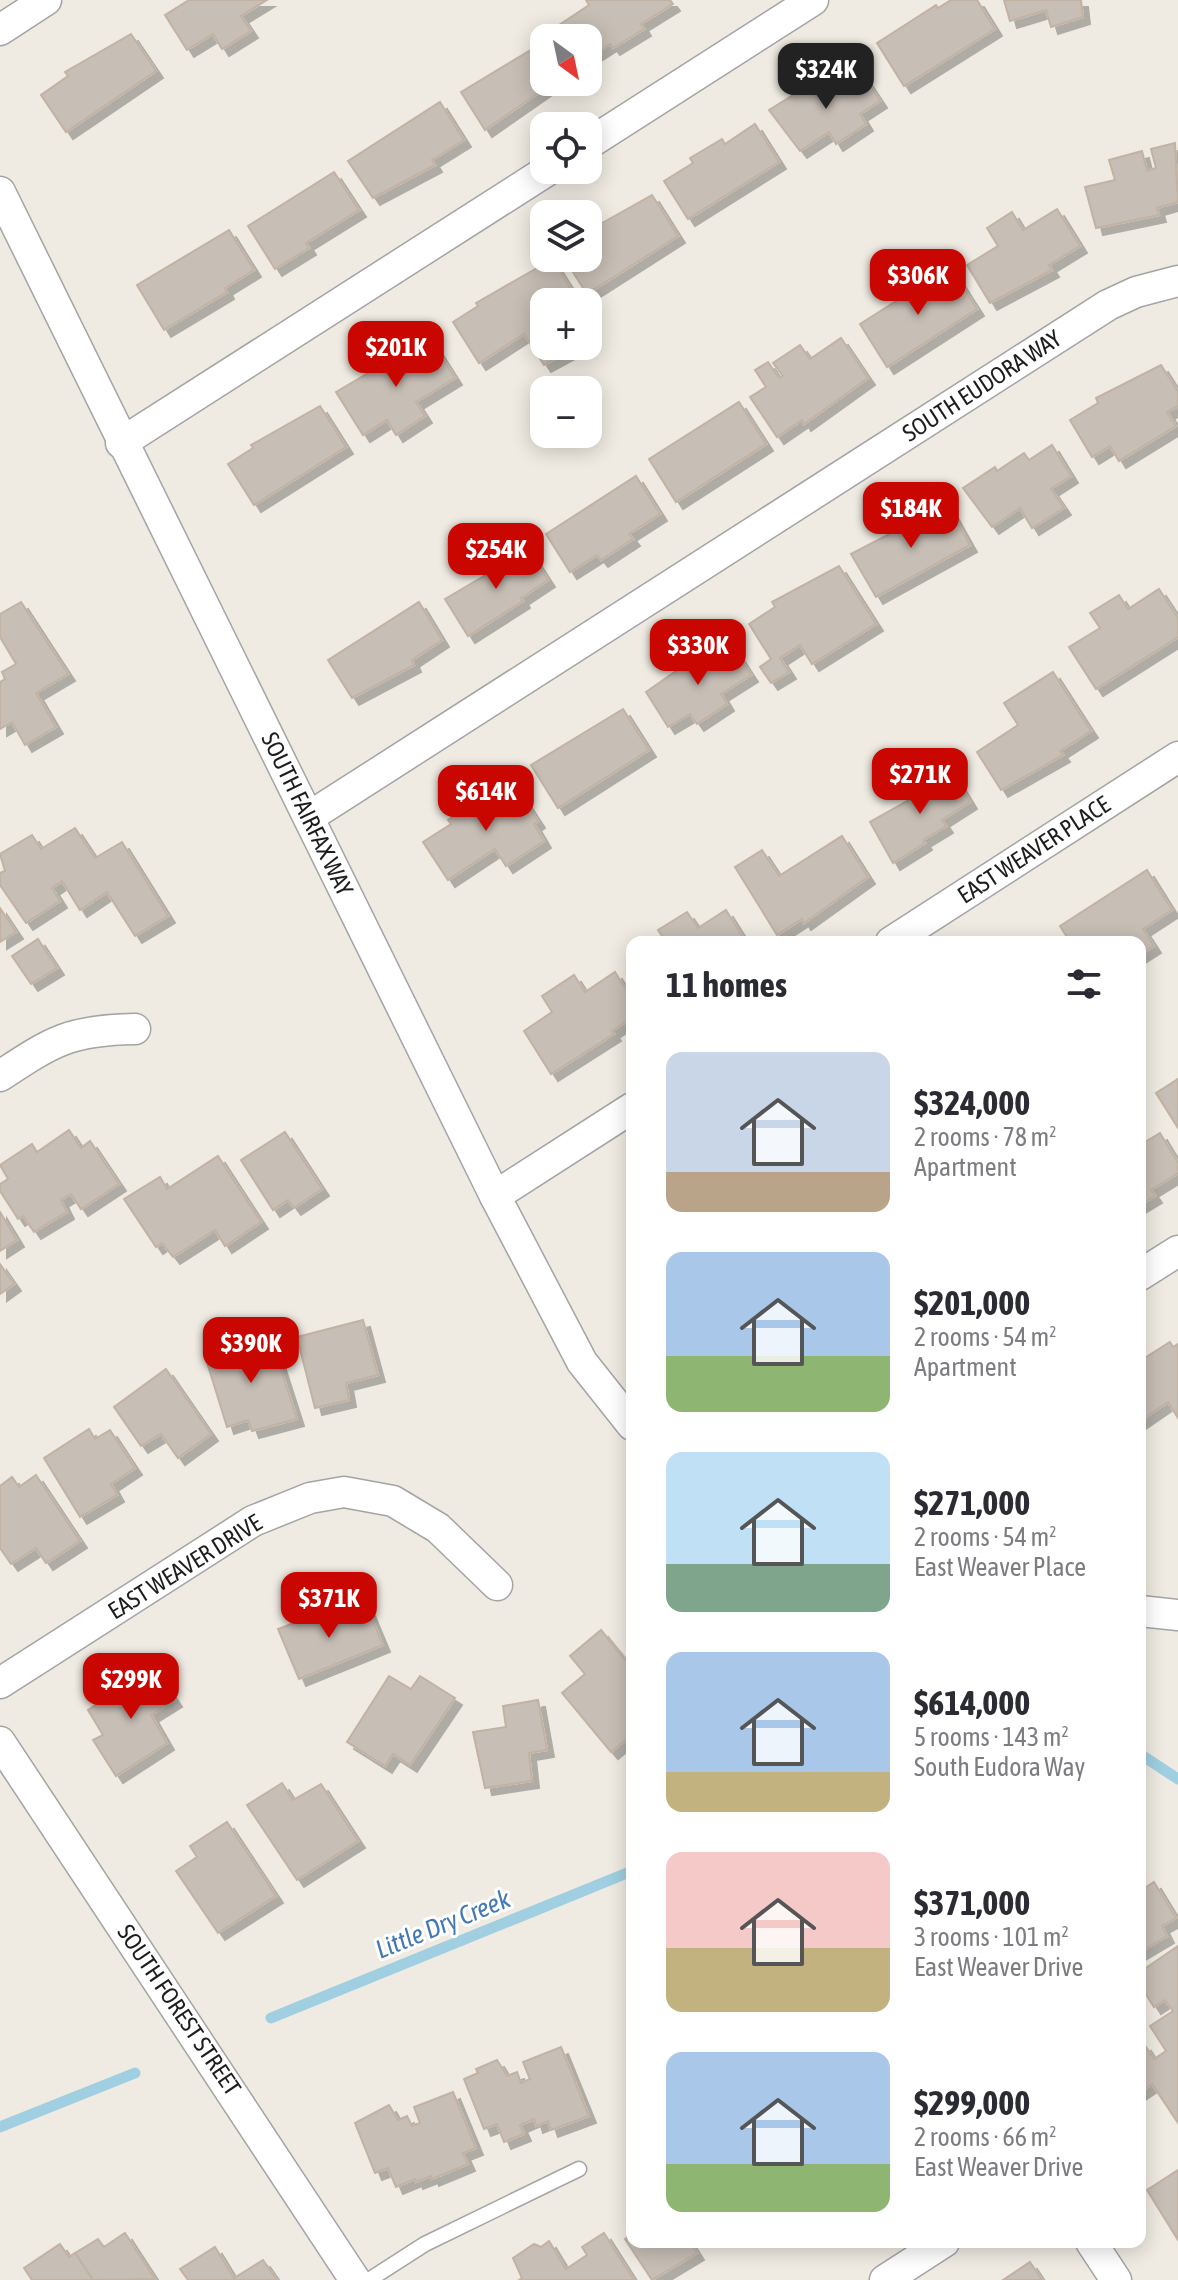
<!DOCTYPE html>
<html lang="en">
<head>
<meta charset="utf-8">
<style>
	body { margin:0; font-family:"Asap Condensed",sans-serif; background:#f7f7f7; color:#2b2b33; height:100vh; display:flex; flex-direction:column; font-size:30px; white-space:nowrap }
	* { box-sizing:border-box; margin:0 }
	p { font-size:26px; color:#7c7c81 }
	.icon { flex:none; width:44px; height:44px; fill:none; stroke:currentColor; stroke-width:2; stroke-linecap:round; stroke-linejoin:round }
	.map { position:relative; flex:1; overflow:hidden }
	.panel { position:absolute; left:626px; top:936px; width:520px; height:1312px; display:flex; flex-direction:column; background:#fff; border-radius:16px; box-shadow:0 4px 20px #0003 }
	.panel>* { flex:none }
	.needle { width:52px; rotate:147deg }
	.buttons { position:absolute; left:530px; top:24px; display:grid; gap:16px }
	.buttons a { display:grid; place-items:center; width:72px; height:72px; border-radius:16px; background:#fff; box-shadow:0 4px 20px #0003; font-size:40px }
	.price { position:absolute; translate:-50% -68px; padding:0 18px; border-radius:16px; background:#ca0600; color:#fff; font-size:26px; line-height:52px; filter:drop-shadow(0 2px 4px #0008) }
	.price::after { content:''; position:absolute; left:50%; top:48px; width:24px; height:18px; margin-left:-12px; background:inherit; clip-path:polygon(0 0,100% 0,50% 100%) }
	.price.on { background:#222; color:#fff }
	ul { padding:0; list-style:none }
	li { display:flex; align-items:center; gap:24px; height:200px; padding:0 40px }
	li span { display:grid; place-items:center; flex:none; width:224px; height:160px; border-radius:16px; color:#555 }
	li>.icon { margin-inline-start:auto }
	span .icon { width:96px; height:96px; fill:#fffc; stroke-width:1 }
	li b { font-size:34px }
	h2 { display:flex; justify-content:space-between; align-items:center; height:96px; padding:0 40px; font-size:34px }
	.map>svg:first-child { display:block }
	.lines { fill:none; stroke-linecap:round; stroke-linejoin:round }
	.stream { stroke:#9fcfe0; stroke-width:11 }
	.building { fill:#c7beb5; stroke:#c2b2a3; stroke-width:2; filter:url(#shadow) }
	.service-casing { stroke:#a4a4a4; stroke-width:17 }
	.minor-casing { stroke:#a4a4a4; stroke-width:33 }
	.service { stroke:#fff; stroke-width:14 }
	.minor { stroke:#fff; stroke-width:30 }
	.labels { text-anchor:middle; stroke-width:6; stroke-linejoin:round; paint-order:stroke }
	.street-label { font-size:24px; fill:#1d1d1d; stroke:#fff }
	.water-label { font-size:26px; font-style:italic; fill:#4378b4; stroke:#fff }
</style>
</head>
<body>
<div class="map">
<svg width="1178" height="2280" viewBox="0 0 1178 2280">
	<defs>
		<filter id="shadow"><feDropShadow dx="7" dy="7" stdDeviation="0" flood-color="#0004"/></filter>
	</defs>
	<rect width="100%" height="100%" fill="#efebe2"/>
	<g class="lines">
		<g class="stream">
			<path d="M1140,1754l38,25"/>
			<path d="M271,2018l361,-147"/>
			<path d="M0,2127l135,-54"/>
		</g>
	</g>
	<g class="building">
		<path d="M189,0h78l-26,16 10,15 -29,18 -9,-15 -26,16 -22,-35z"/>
		<path d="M586,0h84l3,4 -32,20 3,5 -31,19 -3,-4 -22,14v-20h-21l-8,-13 30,-20z"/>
		<path d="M951,0h26l18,29 -91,57 -27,-43 59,-38 2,3z"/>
		<path d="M1004,0h77l2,17 -32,10 -5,-17 -36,11z"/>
		<path d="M131,34l25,37 -90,61 -25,-37 27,-19 -3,-4z"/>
		<path d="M544,42v40h10l-69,48 -24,-38z"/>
		<path d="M859,69l21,32 -20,13 6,10 -30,20 -7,-12 -29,19 -31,-41 34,-21 3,5 21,-13 4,6z"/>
		<path d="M440,102l24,38 -32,20 3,5 -62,33 -25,-37z"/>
		<path d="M755,124l24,38 -91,57 -24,-38 29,-18 -3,-5 32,-19 3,5z"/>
		<path d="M1175,143l3,59 -21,6 2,7 -63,13 -11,-41 30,-7 -6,-20 33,-9 5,20 9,-3 -5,-19z"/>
		<path d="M334,172l25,38 -53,33 3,5 -34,21 -27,-43z"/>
		<path d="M652,195l26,41 -91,58 -23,-36h24v-27z"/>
		<path d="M1057,209l23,37 -31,19 3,5 -62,33 -23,-38 31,-19 -11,-18 25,-16 11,18z"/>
		<path d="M229,230l25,40 -29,18 2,4 -63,38 -27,-45z"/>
		<path d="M544,264l3,5 8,-5 24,38h-35v44h35l-35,19 -20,-31 -45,29 -26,-41 25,-16 -2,-3z"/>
		<path d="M950,267l27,42 -90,58 -27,-43z"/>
		<path d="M429,337l26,41 -39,24 9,14 -29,19 -9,-15 -24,15 -27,-43z"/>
		<path d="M841,338l27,40 -64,46 -2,-4 -25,17 -27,-40 16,-10 -11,-17 13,-8 11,16 4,-2 -10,-13 27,-18 10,14z"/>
		<path d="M1161,365l17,27v14l-11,6 9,14 -57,35 -9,-15 -18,11 -22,-37 28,-17 -2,-5z"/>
		<path d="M739,402l27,42 -90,58 -27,-43z"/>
		<path d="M320,406l26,41 -92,58 -26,-41 25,-16 -2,-3z"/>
		<path d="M1052,445l19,31 -20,13 13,19 -32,20 -12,-20 -28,19 -29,-39 32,-21 2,4 27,-18 5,7z"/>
		<path d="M636,476l24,38 -31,20 4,5 -32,21 -4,-5 -27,17 -24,-38z"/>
		<path d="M947,504l23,41 -94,52 -25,-43z"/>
		<path d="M528,549l20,31 -27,18 2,3 -55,35 -23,-37 44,-26 -7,-11 11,-7 7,11z"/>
		<path d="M839,566l37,58 -64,40 -12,-19 -20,13 9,14 -18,11 -11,-16 11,-8 -22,-35 26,-17 -3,-5z"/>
		<path d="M1159,589l19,29v19l-82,52 -27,-42 31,-19 -10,-15 29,-18 9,14z"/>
		<path d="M21,602l47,72 -32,19 20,34 -31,18 -13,-23 -12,7v-47l5,-3 -3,-7 14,-8 -16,-27v-23z"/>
		<path d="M419,602l23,38 -30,20 2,5 -62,33 -24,-38z"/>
		<path d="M731,644l20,31 -30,19 6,10 -30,20 -7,-10 -22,13 -22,-35 53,-37 4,7z"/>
		<path d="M1053,672l38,59 -31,20 3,4 -62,35 -24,-38 41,-27 -14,-22z"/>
		<path d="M623,709l26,41 -91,58 -27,-43z"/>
		<path d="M950,769l20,33 -28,18 4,6 -23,14 2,3 -32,20 -23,-41 53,-30 -2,-4z"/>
		<path d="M514,784l24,37 -4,3 10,17 -38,25 -11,-17 -47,31 -25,-38 28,-18 -3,-4 32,-21 3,5z"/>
		<path d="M75,828l20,30 27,-16 46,74 -33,20 -28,-44 -27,18 -18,-29 -10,7 8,13 -34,22 -26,-38v-12l5,-2 -5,-17 32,-19 9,14z"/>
		<path d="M842,836l26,41 -64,46 -2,-4 -25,16 -42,-68 27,-17 17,26z"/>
		<path d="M1147,870l25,40 -29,19 11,17 -14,9v-13h-70l-10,-16z"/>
		<path d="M0,908l16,24 -16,10z"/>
		<path d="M726,910l20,32h-80l-8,-12 29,-18 11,16z"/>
		<path d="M38,939l19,29 -26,16 -19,-28z"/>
		<path d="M615,972l17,27v19l-20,13 2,3 -63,40 -27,-43 28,-19 -10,-16 32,-21 11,17z"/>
		<path d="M1178,1079v49l-22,-35z"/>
		<path d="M69,1130l12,18 9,-7 29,43 -38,25 -10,-15 -10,6 6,12 -33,20 -11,-16 -5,3 -18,-28v-7l8,-5 -8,-14 32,-21 5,8z"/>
		<path d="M285,1132l37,57 -28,19 -6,-8 -15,10 -32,-50z"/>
		<path d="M1160,1133l18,30v10l-27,17 4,6 -15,9v-60z"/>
		<path d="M218,1156l43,66 -36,24 -10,-16 -42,27 -11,-14 -6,4 -32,-48 36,-22 7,12z"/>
		<path d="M0,1212l17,28 -17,11z"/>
		<path d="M0,1264l14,20 -14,10z"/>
		<path d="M363,1320l15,55 -32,8 3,17 -34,8 -18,-71z"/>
		<path d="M270,1335l27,84 -45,12 -4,-11 -21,7 -22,-71z"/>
		<path d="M1170,1342l3,5 5,-3v74l-10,-16 -28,19v-60z"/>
		<path d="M166,1369l45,65 -33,24 -17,-24 -20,12 -27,-39z"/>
		<path d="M89,1429l6,10 15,-9 25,38 -24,16 6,11 -37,22 -36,-59z"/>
		<path d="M36,1475l44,66 -34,22 -10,-15 -25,16 -11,-16v-62l12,-9 7,10z"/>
		<path d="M337,1606l7,14 24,-11 15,36 -84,34 -21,-50z"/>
		<path d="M601,1630l31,38v67l-21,17 -49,-59 23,-19 -15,-18z"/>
		<path d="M153,1667l22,33 -24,15 16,28 -51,33 -23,-36 10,-5 -15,-25z"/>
		<path d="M389,1676l22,13 9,-13 35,22 -45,67 -17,-11 -8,12 -38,-24z"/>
		<path d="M538,1700l9,50 -18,3 3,28 -47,7 -12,-56 33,-5 -3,-21z"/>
		<path d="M282,1783l11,17 28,-16 37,57 -61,39 -50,-75z"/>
		<path d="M227,1822l49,74 -58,37 -42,-62 21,-14 -7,-11z"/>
		<path d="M1154,1882l22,36 -14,8 5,10 -27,16v-61z"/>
		<path d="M1178,1946v177l-26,-39 -12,8v-45l4,-3 10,15 12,-8 -16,-25 23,-15 -8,-11 -11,7 -14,-22v-13z"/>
		<path d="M561,2047l28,69 -38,14 -3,-9 -12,5 -2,-7 -14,6 4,9 -20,8 -7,-18 -13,5 -20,-50 14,-6 -2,-4 21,-9 10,16 10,-4 4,11 9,-4 -7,-17z"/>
		<path d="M453,2092l23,56 -13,5 5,11 -36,15 -1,-3 -15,6 -1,-3 -19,8 -8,-19 -13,5 -20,-50 34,-18 9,15 9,-4 5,10 8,-3 -6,-16z"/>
		<path d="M1178,2170v70l-31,-50z"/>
		<path d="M125,2233l30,46 -62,1 -18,-27 23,-14 6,8z"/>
		<path d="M604,2233l30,47h-115l3,-2 -9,-20 21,-14 7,3 8,-6 17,28 21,-14 -5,-8z"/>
		<path d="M632,2234v8h58l7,11 -45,27 -27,-41z"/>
		<path d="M60,2244l9,13 6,-4 18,27h-61l-8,-12z"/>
		<path d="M215,2247l19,31 29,-18 14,20h-89l-8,-11z"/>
		<path d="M1030,2262l12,18h-39z"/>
	</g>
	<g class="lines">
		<defs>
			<path id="service" d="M369,2280l56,-36 154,-75"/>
			<g id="minor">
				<path d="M0,30l46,-30"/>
				<path d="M588,144l225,-144"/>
				<path d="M0,192l495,1004 87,166 50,63"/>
				<path d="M121,443l427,-273"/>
				<path d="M309,817l799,-512 28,-13 42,-11"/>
				<path d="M891,942l287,-185"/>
				<path d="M0,1076c53,-35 70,-46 135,-47"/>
				<path d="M495,1196l137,-88"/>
				<path d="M1140,1275l38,-24"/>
				<path d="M1140,1611l38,4"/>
				<path d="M0,1683l253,-162 57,-23 34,-6 49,9 45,27 59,57"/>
				<path d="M0,1742l355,538"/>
				<path d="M1091,2242l25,38"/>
				<path d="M885,2280l59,-38"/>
			</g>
		</defs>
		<use href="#service" class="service-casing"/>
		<use href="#minor" class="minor-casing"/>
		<use href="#service" class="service"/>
		<use href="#minor" class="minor"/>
	</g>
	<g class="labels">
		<g class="street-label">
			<text transform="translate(982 386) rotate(-33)" y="8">SOUTH EUDORA WAY</text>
			<text transform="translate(307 814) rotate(64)" y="8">SOUTH FAIRFAX WAY</text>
			<text transform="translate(1034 850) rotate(-33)" y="8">EAST WEAVER PLACE</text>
			<text transform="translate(185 1567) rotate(-32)" y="8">EAST WEAVER DRIVE</text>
			<text transform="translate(179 2010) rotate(56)" y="8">SOUTH FOREST STREET</text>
		</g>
		<g class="water-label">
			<text transform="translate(443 1924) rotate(-22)" y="9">Little Dry Creek</text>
		</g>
	</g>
</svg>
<div class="buttons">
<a><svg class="needle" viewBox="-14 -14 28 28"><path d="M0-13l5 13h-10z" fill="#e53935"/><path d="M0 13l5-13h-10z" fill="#7c7c81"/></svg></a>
<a><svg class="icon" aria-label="locate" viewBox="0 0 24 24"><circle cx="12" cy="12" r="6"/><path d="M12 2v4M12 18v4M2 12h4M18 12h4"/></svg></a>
<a><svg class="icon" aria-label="layers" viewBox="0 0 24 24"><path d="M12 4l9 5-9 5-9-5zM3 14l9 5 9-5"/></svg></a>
<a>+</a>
<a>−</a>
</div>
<b class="price on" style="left:826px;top:111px">$324K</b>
<b class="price" style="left:918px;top:317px">$306K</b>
<b class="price" style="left:396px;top:389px">$201K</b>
<b class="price" style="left:911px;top:550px">$184K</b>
<b class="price" style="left:496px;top:591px">$254K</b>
<b class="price" style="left:698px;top:687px">$330K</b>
<b class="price" style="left:920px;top:816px">$271K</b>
<b class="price" style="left:486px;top:833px">$614K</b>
<b class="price" style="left:251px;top:1385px">$390K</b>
<b class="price" style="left:329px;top:1640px">$371K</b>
<b class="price" style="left:131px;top:1721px">$299K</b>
<section class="panel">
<h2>11 homes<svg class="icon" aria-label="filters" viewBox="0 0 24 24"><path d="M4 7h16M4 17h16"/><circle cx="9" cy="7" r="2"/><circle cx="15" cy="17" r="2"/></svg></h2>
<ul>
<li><span style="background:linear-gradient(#c9d6e8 75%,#b9a48a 0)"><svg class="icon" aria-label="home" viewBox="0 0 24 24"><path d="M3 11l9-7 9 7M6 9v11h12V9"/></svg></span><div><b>$324,000</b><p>2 rooms · 78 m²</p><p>Apartment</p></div></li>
<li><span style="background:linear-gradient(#a9c7e8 65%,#8fb573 0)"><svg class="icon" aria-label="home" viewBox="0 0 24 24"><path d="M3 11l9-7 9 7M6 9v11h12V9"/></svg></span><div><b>$201,000</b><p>2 rooms · 54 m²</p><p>Apartment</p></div></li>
<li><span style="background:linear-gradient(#bfe0f5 70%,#7fa58c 0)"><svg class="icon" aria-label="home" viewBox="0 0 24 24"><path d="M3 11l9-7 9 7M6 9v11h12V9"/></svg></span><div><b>$271,000</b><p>2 rooms · 54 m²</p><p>East Weaver Place</p></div></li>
<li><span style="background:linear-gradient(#a9c7e8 75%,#c2b280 0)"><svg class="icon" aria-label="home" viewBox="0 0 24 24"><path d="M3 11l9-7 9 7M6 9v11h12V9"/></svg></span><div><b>$614,000</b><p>5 rooms · 143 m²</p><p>South Eudora Way</p></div></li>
<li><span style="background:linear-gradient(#f6c9c9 60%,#c2b280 0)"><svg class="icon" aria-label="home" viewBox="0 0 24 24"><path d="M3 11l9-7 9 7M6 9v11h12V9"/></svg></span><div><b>$371,000</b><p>3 rooms · 101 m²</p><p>East Weaver Drive</p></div></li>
<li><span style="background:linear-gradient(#a9c7e8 70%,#8fb573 0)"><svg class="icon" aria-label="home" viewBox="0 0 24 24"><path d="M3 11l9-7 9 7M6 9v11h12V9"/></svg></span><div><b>$299,000</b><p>2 rooms · 66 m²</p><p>East Weaver Drive</p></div></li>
</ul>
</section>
</div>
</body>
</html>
